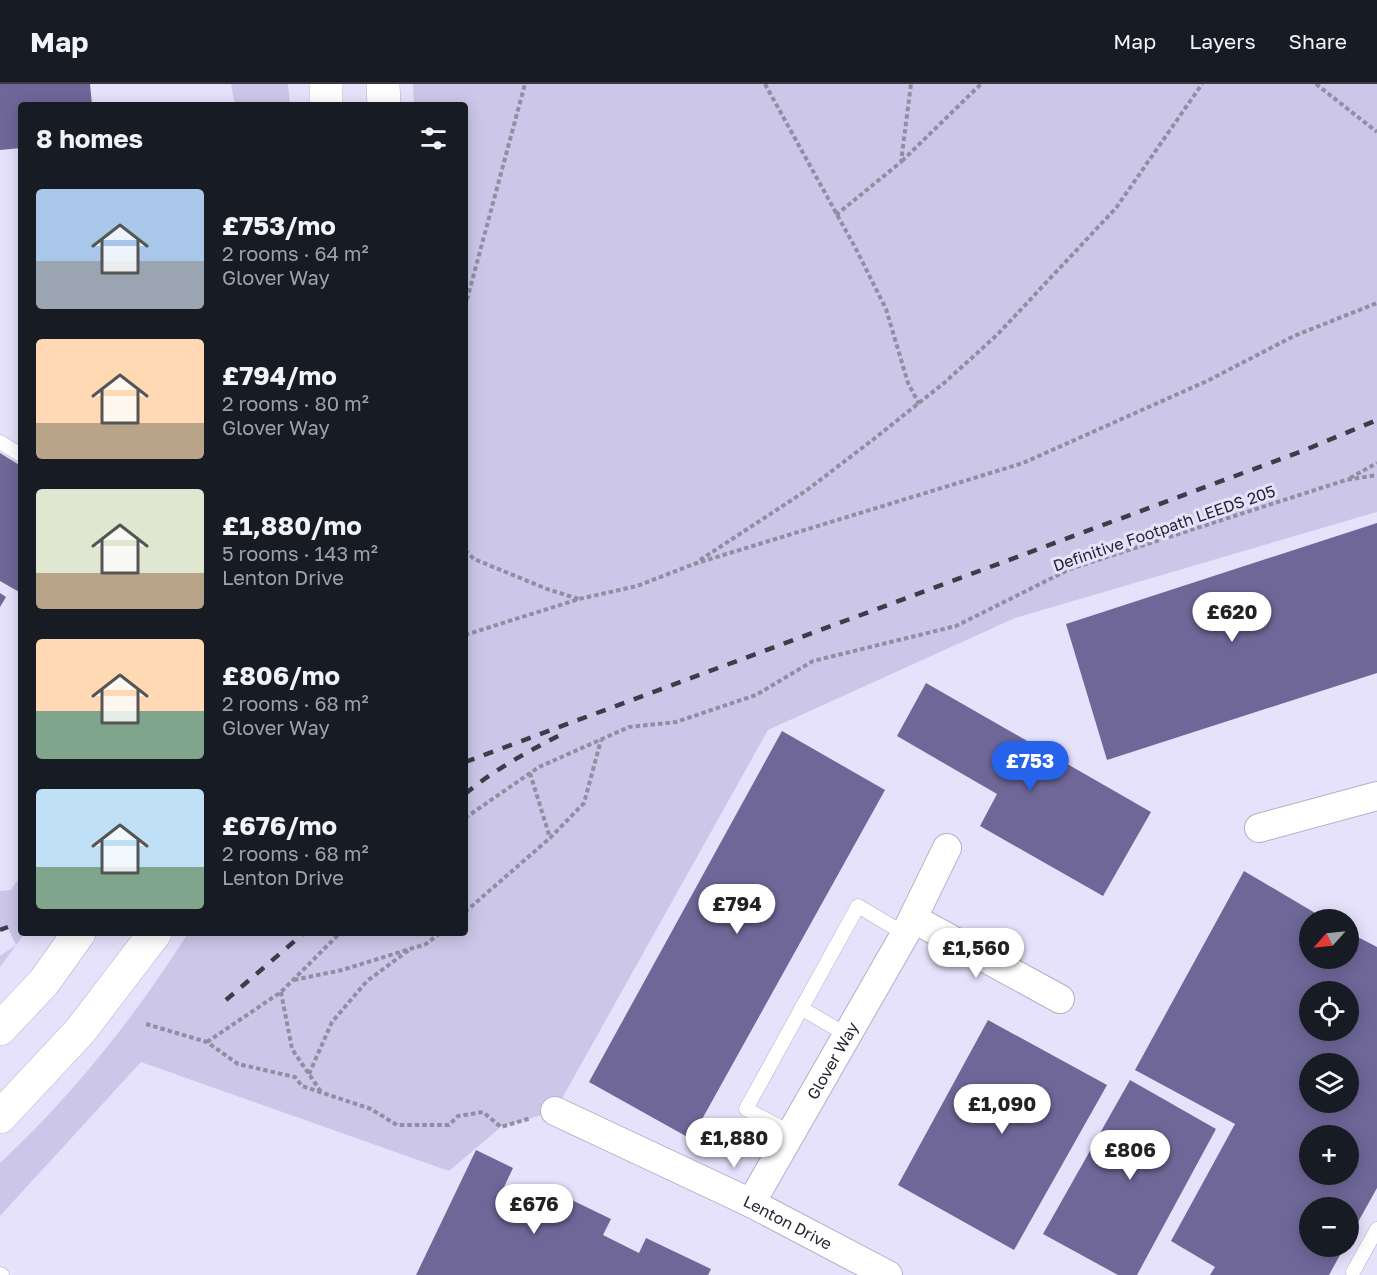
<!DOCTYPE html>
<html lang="en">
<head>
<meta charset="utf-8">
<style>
	body { margin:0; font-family:"Golos Text",sans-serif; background:#242831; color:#f1f3f6; height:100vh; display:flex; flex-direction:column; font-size:22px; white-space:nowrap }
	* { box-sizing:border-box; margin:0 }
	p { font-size:20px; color:#9ea1a6 }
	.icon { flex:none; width:33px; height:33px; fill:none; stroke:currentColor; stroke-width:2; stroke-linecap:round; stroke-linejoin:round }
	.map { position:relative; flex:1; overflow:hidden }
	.sheet { position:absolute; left:18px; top:18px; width:450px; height:834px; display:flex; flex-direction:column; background:#171b24; border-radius:6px; box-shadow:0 3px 15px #0003 }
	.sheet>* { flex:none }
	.needle { width:39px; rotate:243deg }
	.buttons { position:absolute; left:1299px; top:825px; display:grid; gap:12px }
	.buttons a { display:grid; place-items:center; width:60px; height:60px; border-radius:50%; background:#171b24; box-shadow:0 3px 15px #0003; font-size:30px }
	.price { position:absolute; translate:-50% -51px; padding:0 14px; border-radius:21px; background:#fff; color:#222; font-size:20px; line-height:39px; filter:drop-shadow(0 2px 3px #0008) }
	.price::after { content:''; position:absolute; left:50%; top:36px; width:18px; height:14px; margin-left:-9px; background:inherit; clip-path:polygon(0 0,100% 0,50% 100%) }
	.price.selected { background:#2563eb; color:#fff }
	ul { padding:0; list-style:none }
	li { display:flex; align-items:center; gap:18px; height:150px; padding:0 18px }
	li span { display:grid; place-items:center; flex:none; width:168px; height:120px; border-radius:6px; color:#555 }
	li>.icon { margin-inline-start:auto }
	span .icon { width:72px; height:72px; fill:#fffc; stroke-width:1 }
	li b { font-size:26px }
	h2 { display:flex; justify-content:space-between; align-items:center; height:72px; padding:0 18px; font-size:26px }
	header { display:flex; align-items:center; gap:36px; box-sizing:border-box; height:84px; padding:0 30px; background:#171b24; border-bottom:2px solid #363941 }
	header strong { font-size:28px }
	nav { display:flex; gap:33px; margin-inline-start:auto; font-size:21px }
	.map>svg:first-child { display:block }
	.green { fill:#ccc7e9 }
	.building { fill:#6f6798; fill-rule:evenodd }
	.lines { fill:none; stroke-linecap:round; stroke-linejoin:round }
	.lane-casing { stroke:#b3afc8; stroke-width:15 }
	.street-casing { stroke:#b3afc8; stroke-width:30 }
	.highway-casing { stroke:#b3afc8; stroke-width:34 }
	.path { stroke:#918ea1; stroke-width:4; stroke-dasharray:4.5 3; stroke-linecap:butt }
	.lane { stroke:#fff; stroke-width:14 }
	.street { stroke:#fff; stroke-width:28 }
	.highway { stroke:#fff; stroke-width:33 }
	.rail { stroke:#3e3c48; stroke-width:4.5; stroke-dasharray:10 10; stroke-linecap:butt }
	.labels { text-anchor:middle; stroke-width:6; stroke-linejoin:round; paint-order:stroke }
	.street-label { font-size:16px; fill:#25232d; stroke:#e6e2fc }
</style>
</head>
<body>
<header>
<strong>Map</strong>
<nav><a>Map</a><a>Layers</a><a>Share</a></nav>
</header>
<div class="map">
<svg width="1377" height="1191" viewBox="0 0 1377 1191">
	<rect width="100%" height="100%" fill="#e6e2fc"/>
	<g class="green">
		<path d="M231,0h57l2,21h-55z"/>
		<path d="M413,0h964v428l-362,106 -247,112 -213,381 -54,16 -52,44 -308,-109 -141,154v-53c72,-67 135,-146 188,-230h277v-828h-51z"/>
		<path d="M21,791v58h4l-25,34v-11l16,-11 -8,-17 -8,1v-38l11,-1z"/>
	</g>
	<g class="building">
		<path d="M0,0h90l2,21h-71v43l-21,2z"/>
		<path d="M0,369l21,13v127l-21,-12z"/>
		<path d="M1377,439v150l-270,87 -41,-136z"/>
		<path d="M0,509l6,4 -6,10z"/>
		<path d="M926,599l225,129 -48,84 -123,-70 17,-32 -100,-58z"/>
		<path d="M782,647l103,59 -194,349 -102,-57z"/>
		<path d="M1244,787l83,49h-17v38h38v-26l29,15v241l-29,52v-32h-38v38h35l-16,29h-119l5,-8 -44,-26 64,-117 -100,-54zM1310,908h38v38h-38zM1310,980h38v38h-38zM1310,1052h38v38h-38z"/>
		<path d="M988,936l119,65 -93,165 -116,-65z"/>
		<path d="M1130,996l86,49 -79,146h-19l-75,-41z"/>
		<path d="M476,1066l37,18 -9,19 36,17 7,-16 64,31 -8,16 36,18 7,-15 65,31 -3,6h-292z"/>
	</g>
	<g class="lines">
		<defs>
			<g id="lane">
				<path d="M0,358l21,13"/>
				<path d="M801,924l46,27"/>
				<path d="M791,1049l-45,-24 112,-203 47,28"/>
				<path d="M1353,1188l24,-43"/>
				<path d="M0,1190l2,1"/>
			</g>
			<g id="street">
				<path d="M1259,744l118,-32"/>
				<path d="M914,835l146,80"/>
				<path id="s1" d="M555,1027l196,92 137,72"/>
				<path id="s2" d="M751,1119l154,-269 42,-86"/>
			</g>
			<g id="highway">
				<path d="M326,0v21"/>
				<path d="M383,0l1,21"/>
				<path d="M0,945l44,-47 35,-49"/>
				<path d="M0,1033l81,-87 74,-97"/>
			</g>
		</defs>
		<use href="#lane" class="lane-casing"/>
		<use href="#street" class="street-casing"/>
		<use href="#highway" class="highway-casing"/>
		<g class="path">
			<path d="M765,0l91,165 30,60 22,74 11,21"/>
			<path d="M1316,0l61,48"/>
			<path d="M902,77l79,-77"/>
			<path d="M836,131l65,-53 10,-78"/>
			<path d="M465,223l60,-223"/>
			<path d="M1350,394l27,-15"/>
			<path d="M465,466l9,9 73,30 32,10"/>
			<path d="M700,476l107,-70 68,-52 69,-55 53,-48 119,-127 86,-124"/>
			<path d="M465,551l114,-36 58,-13 57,-22 329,-101 184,-82 87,-45 83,-33"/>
			<path d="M530,689l20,65"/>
			<path d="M465,734l74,-51 90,-40 47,-5 80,-27 57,-34 143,-35 114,-57 276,-89 31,-5"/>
			<path d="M465,828l85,-74 34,-35 17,-63"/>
			<path d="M294,896l48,-10 84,-26 14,-11"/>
			<path d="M281,908l11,57 29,43"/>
			<path d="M146,940l61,18 31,22 57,13 7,9 69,23 26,16h52l9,-9 25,-4 18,15 30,-9"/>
			<path d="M207,958l74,-50 59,-59"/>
			<path d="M309,990l23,-52 35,-41 42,-31"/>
		</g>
		<use href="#lane" class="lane"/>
		<use href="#street" class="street"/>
		<use href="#highway" class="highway"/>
		<g class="rail">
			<path d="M465,678l840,-312 72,-30"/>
			<path d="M465,710c30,-25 64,-43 99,-61"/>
			<path d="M0,846l8,-3"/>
			<path d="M226,916l78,-67"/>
		</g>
	</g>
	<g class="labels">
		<g class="street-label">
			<text transform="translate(1164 444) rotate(-19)" y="6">Definitive Footpath LEEDS 205</text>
			<text dy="6" stroke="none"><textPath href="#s2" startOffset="164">Glover Way</textPath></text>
			<text dy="6" stroke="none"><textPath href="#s1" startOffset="258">Lenton Drive</textPath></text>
		</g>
	</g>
</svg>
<div class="buttons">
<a><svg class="needle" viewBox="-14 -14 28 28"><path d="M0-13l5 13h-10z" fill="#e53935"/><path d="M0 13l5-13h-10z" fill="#9ea1a6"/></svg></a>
<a><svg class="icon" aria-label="locate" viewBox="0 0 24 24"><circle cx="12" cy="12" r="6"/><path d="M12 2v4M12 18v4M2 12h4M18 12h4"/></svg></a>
<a><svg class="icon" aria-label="layers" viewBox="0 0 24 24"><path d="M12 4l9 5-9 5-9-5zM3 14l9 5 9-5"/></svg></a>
<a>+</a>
<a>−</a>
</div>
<b class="price" style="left:1232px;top:559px">£620</b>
<b class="price selected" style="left:1030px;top:708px">£753</b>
<b class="price" style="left:737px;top:851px">£794</b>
<b class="price" style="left:976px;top:895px">£1,560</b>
<b class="price" style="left:1002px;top:1051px">£1,090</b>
<b class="price" style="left:734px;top:1085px">£1,880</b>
<b class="price" style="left:1130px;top:1097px">£806</b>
<b class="price" style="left:534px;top:1151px">£676</b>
<section class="sheet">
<h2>8 homes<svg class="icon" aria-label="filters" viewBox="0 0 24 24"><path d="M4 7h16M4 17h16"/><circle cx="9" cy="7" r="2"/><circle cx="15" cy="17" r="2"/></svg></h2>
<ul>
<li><span style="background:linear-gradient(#a9c7e8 60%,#9aa5b1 0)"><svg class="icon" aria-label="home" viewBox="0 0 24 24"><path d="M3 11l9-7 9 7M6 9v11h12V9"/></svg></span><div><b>£753/mo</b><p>2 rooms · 64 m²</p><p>Glover Way</p></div></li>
<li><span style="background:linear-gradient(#ffd9b3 70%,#b9a48a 0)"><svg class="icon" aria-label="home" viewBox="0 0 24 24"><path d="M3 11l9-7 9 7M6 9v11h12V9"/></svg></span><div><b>£794/mo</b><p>2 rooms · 80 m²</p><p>Glover Way</p></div></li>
<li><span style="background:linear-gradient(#dfe7d0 70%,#b9a48a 0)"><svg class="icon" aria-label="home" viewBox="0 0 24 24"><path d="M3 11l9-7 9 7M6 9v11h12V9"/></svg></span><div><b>£1,880/mo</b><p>5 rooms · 143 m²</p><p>Lenton Drive</p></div></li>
<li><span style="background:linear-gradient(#ffd9b3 60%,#7fa58c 0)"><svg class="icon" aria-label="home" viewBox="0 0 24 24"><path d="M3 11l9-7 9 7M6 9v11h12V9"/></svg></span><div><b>£806/mo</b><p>2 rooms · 68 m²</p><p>Glover Way</p></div></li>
<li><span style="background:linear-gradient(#bfe0f5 65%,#7fa58c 0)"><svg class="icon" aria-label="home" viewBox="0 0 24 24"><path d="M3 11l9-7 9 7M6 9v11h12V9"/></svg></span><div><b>£676/mo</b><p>2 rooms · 68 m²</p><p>Lenton Drive</p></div></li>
</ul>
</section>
</div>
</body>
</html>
